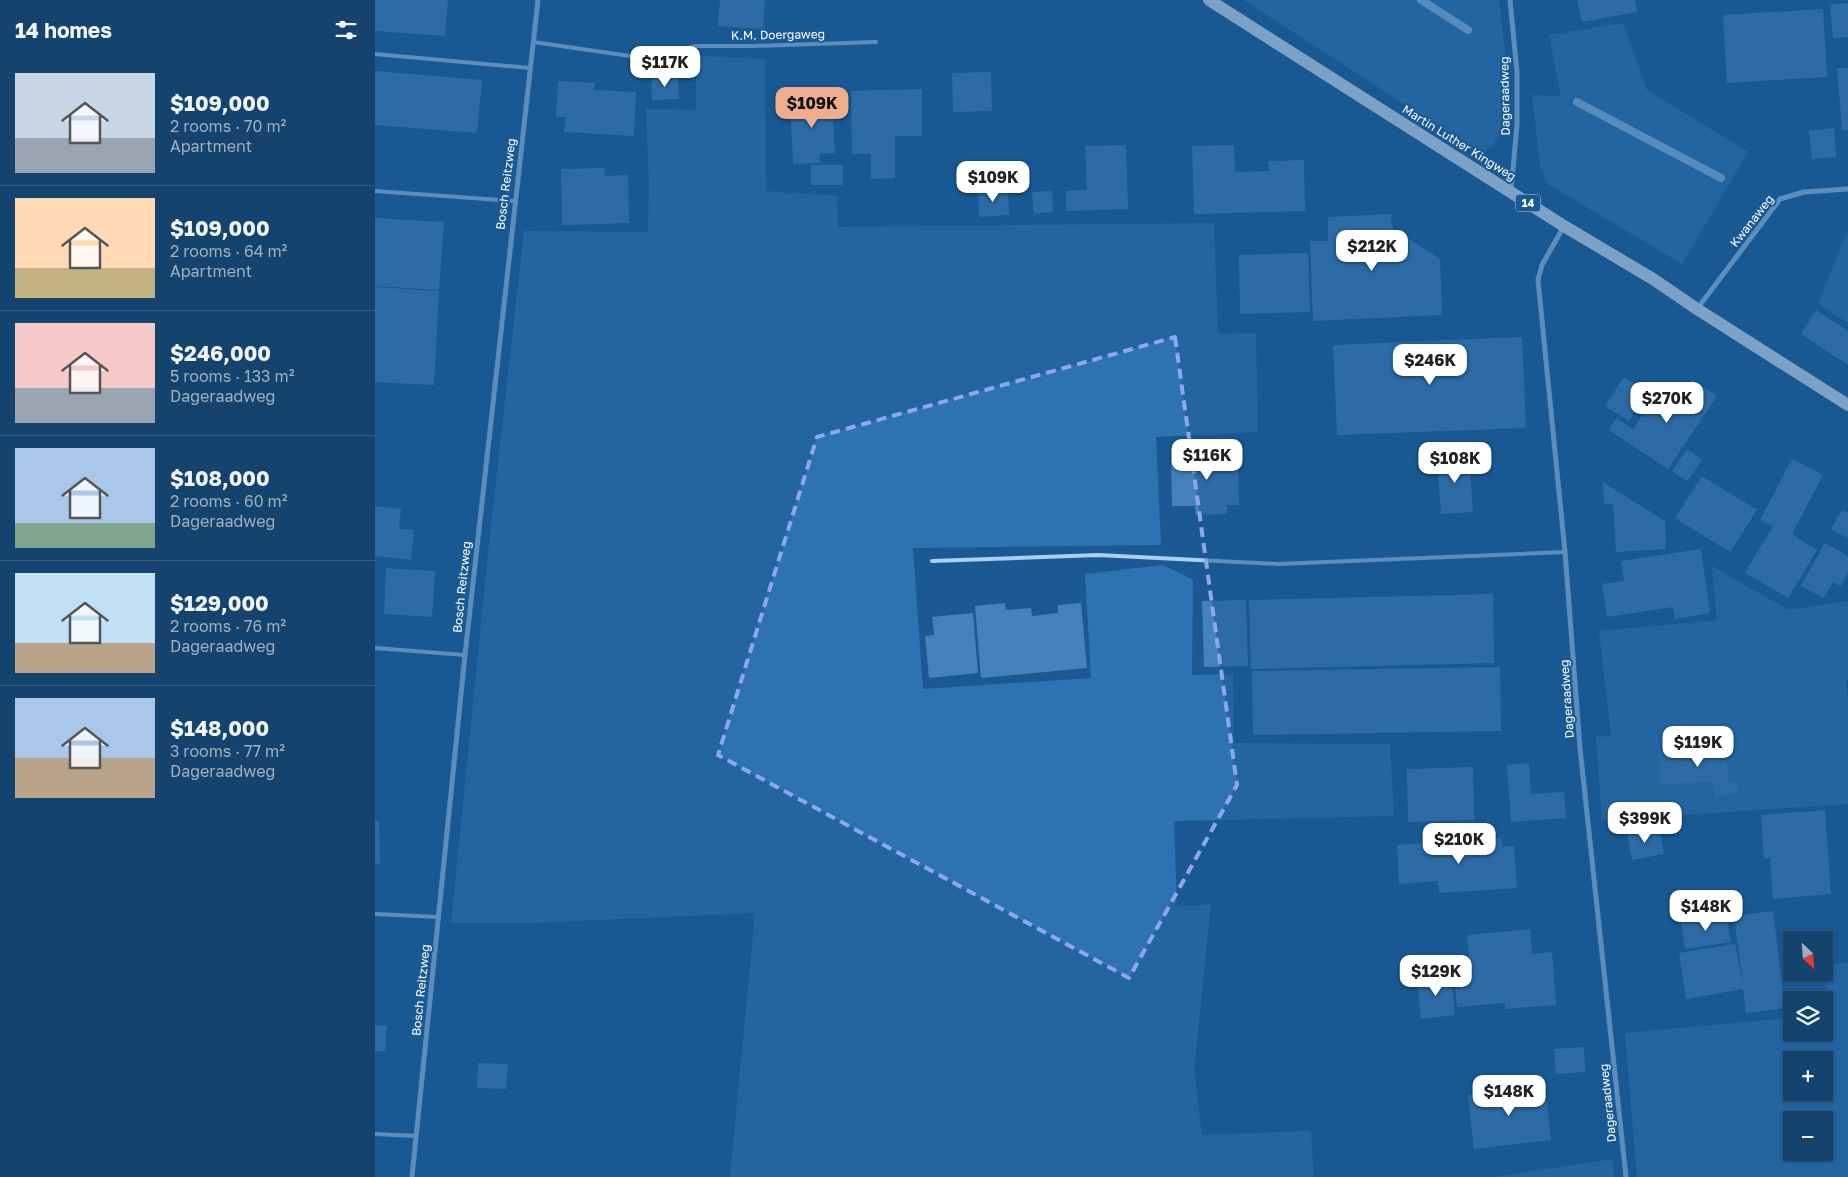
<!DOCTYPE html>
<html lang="en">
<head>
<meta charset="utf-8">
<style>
	body { margin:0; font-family:"Golos Text",sans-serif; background:#214e76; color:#f1f3f6; height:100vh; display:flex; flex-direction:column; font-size:19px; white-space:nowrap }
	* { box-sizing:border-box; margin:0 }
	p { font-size:16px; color:#9db0c2 }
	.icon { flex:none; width:28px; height:28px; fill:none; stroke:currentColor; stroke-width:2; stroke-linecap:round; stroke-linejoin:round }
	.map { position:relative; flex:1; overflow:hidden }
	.sheet { display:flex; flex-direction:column; background:#14436e; width:375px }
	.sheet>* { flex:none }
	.needle { width:32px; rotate:155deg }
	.controls { position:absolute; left:1408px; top:931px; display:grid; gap:10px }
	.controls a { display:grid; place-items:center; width:50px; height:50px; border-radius:0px; background:#14436e; box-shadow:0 1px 4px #0004,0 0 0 1px #335c81; font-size:25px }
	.price { position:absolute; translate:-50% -42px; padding:0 11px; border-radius:10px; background:#fff; color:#222; font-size:16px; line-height:32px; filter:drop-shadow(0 1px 2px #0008) }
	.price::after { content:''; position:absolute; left:50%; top:30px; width:15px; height:11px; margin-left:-8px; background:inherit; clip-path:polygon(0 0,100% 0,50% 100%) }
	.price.on { background:#eead8d; color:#111 }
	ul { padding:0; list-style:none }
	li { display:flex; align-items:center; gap:15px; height:125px; padding:0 15px }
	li+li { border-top:1px solid #335c81 }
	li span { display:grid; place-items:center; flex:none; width:140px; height:100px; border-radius:0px; color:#555 }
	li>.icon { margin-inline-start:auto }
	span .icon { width:60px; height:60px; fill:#fffc; stroke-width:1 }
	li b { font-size:21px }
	h2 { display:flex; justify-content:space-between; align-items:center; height:60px; padding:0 15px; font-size:21px }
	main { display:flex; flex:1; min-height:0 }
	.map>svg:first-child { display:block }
	.green { fill:#2d73b1; fill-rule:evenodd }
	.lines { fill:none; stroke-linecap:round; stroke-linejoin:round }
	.stream { stroke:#9ecbf1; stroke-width:8 }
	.building { fill:#4382ba }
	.lane { stroke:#abcfef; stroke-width:4 }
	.street { stroke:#abcfef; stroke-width:5 }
	.primary { stroke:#f3f9ff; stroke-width:12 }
	.marked { fill:none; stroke:#8ea6ec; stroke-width:4; stroke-dasharray:10 6; stroke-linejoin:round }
	.labels { text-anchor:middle; stroke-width:4; stroke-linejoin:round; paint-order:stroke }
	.shield { fill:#1a5993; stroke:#bacddf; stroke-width:1 }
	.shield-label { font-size:11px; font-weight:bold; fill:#fff }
	.street-label { font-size:12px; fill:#fff; stroke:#1a5993 }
</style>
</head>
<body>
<main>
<section class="sheet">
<h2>14 homes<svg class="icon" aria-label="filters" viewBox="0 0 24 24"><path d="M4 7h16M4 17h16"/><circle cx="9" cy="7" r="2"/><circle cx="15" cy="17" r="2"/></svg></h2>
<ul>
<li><span style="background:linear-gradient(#c9d6e8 65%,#9aa5b1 0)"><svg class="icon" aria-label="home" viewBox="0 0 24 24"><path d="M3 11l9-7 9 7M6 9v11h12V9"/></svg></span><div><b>$109,000</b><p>2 rooms · 70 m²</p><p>Apartment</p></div></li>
<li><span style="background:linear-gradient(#ffd9b3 70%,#c2b280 0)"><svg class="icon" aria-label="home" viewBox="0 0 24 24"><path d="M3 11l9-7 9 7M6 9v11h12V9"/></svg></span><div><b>$109,000</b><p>2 rooms · 64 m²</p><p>Apartment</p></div></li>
<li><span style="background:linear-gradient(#f6c9c9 65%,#9aa5b1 0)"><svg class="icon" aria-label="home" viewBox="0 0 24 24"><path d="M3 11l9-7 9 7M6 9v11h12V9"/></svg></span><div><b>$246,000</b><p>5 rooms · 133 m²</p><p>Dageraadweg</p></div></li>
<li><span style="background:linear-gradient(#a9c7e8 75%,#7fa58c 0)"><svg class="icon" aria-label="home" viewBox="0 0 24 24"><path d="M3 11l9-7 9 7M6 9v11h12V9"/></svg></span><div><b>$108,000</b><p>2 rooms · 60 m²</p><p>Dageraadweg</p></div></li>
<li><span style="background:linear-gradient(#bfe0f5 70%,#b9a48a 0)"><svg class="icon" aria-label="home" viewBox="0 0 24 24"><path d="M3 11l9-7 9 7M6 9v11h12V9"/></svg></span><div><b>$129,000</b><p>2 rooms · 76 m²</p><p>Dageraadweg</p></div></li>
<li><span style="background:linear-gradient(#a9c7e8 60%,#b9a48a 0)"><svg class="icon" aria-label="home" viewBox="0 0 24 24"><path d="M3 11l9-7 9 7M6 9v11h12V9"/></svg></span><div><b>$148,000</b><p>3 rooms · 77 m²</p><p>Dageraadweg</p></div></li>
</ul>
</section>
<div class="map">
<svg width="1473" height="1177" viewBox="0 0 1473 1177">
	<rect width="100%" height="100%" fill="#1a5993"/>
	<g class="green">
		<path d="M869,0h255l10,83 -3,38 -12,23 -13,10z"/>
		<path d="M1248,23l24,67 101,62 -66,112 -134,-80 -8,-19 -8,-70 29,1 -12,-61z"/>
		<path d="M321,56l69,3 1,132 71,5 1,31 376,-4 4,111 38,-1 2,99 -102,5 5,108 -248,3 10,141 168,-11 -6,-104 78,-9 30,15 -1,95 41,-1 1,69 156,1 4,72 -220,5 3,86 34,-3 -17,166 8,65 109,-4 3,46h-584l25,-264 -224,10h-80l37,-371 36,-321 124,1 1,-48 -3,-75 50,1z"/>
		<path d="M1473,230v93l-30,-19z"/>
		<path d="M1337,566l76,44 60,-9v79l-2,1 2,20v103l-246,16 -6,-83 15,-1 -12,-105 118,-11z"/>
		<path d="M1473,963v214h-211l-12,-144 166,-15v14h33v-17h4l-4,-50zM1416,1060h33v32h-33zM1416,1120h33v32h-33z"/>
		<path d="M1238,1159l1,18h-120z"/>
	</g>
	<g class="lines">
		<g class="stream">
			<path d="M1046,0l47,30"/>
			<path d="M1202,102l144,76"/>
		</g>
	</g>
	<g class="building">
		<path d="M0,0h73l-3,36 -70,-5z"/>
		<path d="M345,0h45l-2,29 -45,-3z"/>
		<path d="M1202,0h58l2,12 -55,10z"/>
		<path d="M1473,3v34l-15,1 -3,-34z"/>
		<path d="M1448,9l4,68 -100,6 -4,-68z"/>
		<path d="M1462,68h11v62h-6z"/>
		<path d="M0,71l107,9 -5,53 -102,-8z"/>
		<path d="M616,72l1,39 -39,1 -1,-39z"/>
		<path d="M303,76l1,23 -27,1 -1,-23z"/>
		<path d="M183,81l37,2 -1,7 42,2 -2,44 -70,-4 2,-15h-10z"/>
		<path d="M547,89v47h-27v42l-24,1v-25h-19l-1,-63z"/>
		<path d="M457,97l3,56 -16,1 1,9 -27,1 -3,-65z"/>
		<path d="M1459,128l2,29 -24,2 -3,-28z"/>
		<path d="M751,145l2,64 -62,2v-20l21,-1 -2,-44z"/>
		<path d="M859,145l1,27 34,-1 -1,-10 36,-1 1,51 -111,3 -2,-68z"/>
		<rect x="436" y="165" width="32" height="20"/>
		<path d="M229,168l1,8 23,-1 1,48 -67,2 -1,-56z"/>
		<path d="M633,189l1,26 -30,2 -1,-27z"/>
		<path d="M677,191l1,21 -19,2 -2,-22z"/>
		<path d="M1016,214l1,14 48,31 2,56 -129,6 -3,-80h18v-24z"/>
		<path d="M0,218l69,4 -5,68 -64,-4z"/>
		<path d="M933,253l2,59 -70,2 -1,-59z"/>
		<path d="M0,287l64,4 -5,94 -59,-3z"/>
		<path d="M1441,310l32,21v34l-47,-31z"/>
		<path d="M1147,337l4,91 -189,7 -4,-90z"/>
		<path d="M1249,377l23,15 -18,29 -24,-15z"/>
		<path d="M1317,380l25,16 -49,73 -59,-39 7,-12 17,11 24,-38 20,13z"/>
		<path d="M832,440h22l1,21 8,-1 1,45h-12v9l-31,1 -1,-9h-23l-1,-46 36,-1z"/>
		<path d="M1312,449l15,11 -15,21 -15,-10z"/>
		<path d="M1094,455l4,57 -32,2 -4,-57z"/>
		<path d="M1417,459l31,16 -31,59 25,16 -29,48 -43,-25 28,-47 -13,-6z"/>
		<path d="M1327,476l55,34 -27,42 -55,-34z"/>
		<path d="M1228,482l62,39 1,28 -50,3 -3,-48h-9z"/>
		<path d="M0,506l26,3 -2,20 15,1 -3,30 -36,-4z"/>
		<path d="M1467,510l6,3v25l-17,-9z"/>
		<path d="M1450,543l23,13v17l-7,13 -8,-4 -9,16 -23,-12z"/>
		<path d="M1326,549l9,64 -35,6 -2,-12 -66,10 -5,-33 22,-3 -3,-20z"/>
		<path d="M11,568l49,3 -3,46 -48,-3z"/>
		<path d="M1118,594l1,69 -243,6 -2,-69z"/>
		<path d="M871,600l2,66 -44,1 -2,-66z"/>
		<path d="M630,603l1,7 25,-2 1,8 26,-3v-8l23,-2 6,65 -106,10 -6,-72z"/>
		<path d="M598,613l5,60 -49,5 -4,-42 9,-1 -2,-18z"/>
		<path d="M1125,667l1,64 -248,4 -1,-64z"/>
		<path d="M1351,740l2,43 10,-1v12l-24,2v-14l-54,2 -1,-33 53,-3 -1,-7z"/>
		<path d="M1154,763l2,31 33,-2 2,26 -55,4 -4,-57z"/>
		<path d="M1098,767l1,53 -66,2 -1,-53z"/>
		<path d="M1450,810l6,84 -58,5 -3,-41 -6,1 -3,-44z"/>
		<path d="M0,821h4l1,43h-5z"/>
		<path d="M1284,827l5,27 -32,6 -5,-27z"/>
		<path d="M1126,838l1,9 12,-1 3,42 -78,5 -1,-12 -39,3 -2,-39z"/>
		<path d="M1398,911l12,97 -39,5 -3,-24 -57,10 -7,-46 56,-9 8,41 -9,-69z"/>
		<path d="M1351,915l5,27 -46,7 -4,-27z"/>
		<path d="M1155,929l2,25 20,-2 4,53 -51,4v-6l-48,4 -3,-32 17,-2 -4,-38z"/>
		<path d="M1076,975l4,40 -34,4 -4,-41z"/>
		<path d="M0,1025l12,1 -2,25h-10z"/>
		<path d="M1209,1047l1,25 -29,2 -2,-25z"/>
		<path d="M103,1063l30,1 -2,25 -29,-1z"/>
		<path d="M1170,1086l6,54 -77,9 -6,-54z"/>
	</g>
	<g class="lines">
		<g class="lane">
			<path d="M158,42l111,16 52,-12h56l124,-4"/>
			<path d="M0,54l155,14"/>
			<path d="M0,191l139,10"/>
			<path d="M557,561l166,-6 180,9 287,-12"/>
			<path d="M0,648l90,7"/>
			<path d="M0,914l64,3"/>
			<path d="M0,1134l41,2"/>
		</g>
		<g class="street">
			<path d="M1135,0l7,72v52l-6,67"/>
			<path d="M1189,226l-22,39 -4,15 27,272 15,196 46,429"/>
			<path d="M1322,309l83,-110 24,-7 44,-3"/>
			<path d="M37,1177l53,-522 73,-655"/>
		</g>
		<path class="primary" d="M834,0l355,226 89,53 44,30 151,96"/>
	</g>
	<path d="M0 0H1473V1177H0ZM800,337l62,448 -108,193 -411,-223 99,-318z" fill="#1a5993" fill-opacity=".55" fill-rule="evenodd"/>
	<path class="marked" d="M800,337l62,448 -108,193 -411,-223 99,-318z"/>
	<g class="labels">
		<rect class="shield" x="1140.5" y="194.5" width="25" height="17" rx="4"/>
		<g class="shield-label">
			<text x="1153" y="207">14</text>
		</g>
		<g class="street-label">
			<text transform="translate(403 35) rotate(-1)" y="4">K.M. Doergaweg</text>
			<text transform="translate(1130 96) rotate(-91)" y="4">Dageraadweg</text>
			<text transform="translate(1084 143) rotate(32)" y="4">Martin Luther Kingweg</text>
			<text transform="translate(131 184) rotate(-83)" y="4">Bosch Reitzweg</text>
			<text transform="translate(1377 221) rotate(-52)" y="4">Kwanaweg</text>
			<text transform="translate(87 587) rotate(-84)" y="4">Bosch Reitzweg</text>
			<text transform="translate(1192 699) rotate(-94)" y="4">Dageraadweg</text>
			<text transform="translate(46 990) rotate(-84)" y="4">Bosch Reitzweg</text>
			<text transform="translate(1233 1103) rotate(-96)" y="4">Dageraadweg</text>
		</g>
	</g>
</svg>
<div class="controls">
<a><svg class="needle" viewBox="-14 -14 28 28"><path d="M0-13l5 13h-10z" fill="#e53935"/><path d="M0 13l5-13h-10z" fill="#9db0c2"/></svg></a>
<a><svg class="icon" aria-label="layers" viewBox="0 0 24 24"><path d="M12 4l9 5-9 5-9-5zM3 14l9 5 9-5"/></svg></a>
<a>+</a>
<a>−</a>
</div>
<b class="price" style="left:290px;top:88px">$117K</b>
<b class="price on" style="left:437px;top:129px">$109K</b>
<b class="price" style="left:618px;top:203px">$109K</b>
<b class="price" style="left:997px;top:272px">$212K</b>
<b class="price" style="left:1055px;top:386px">$246K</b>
<b class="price" style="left:1292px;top:424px">$270K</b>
<b class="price" style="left:832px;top:481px">$116K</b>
<b class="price" style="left:1080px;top:484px">$108K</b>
<b class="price" style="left:1323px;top:768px">$119K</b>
<b class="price" style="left:1270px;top:844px">$399K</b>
<b class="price" style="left:1084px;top:865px">$210K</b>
<b class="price" style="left:1331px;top:932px">$148K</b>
<b class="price" style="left:1061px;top:997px">$129K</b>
<b class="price" style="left:1134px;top:1117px">$148K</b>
</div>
</main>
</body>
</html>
